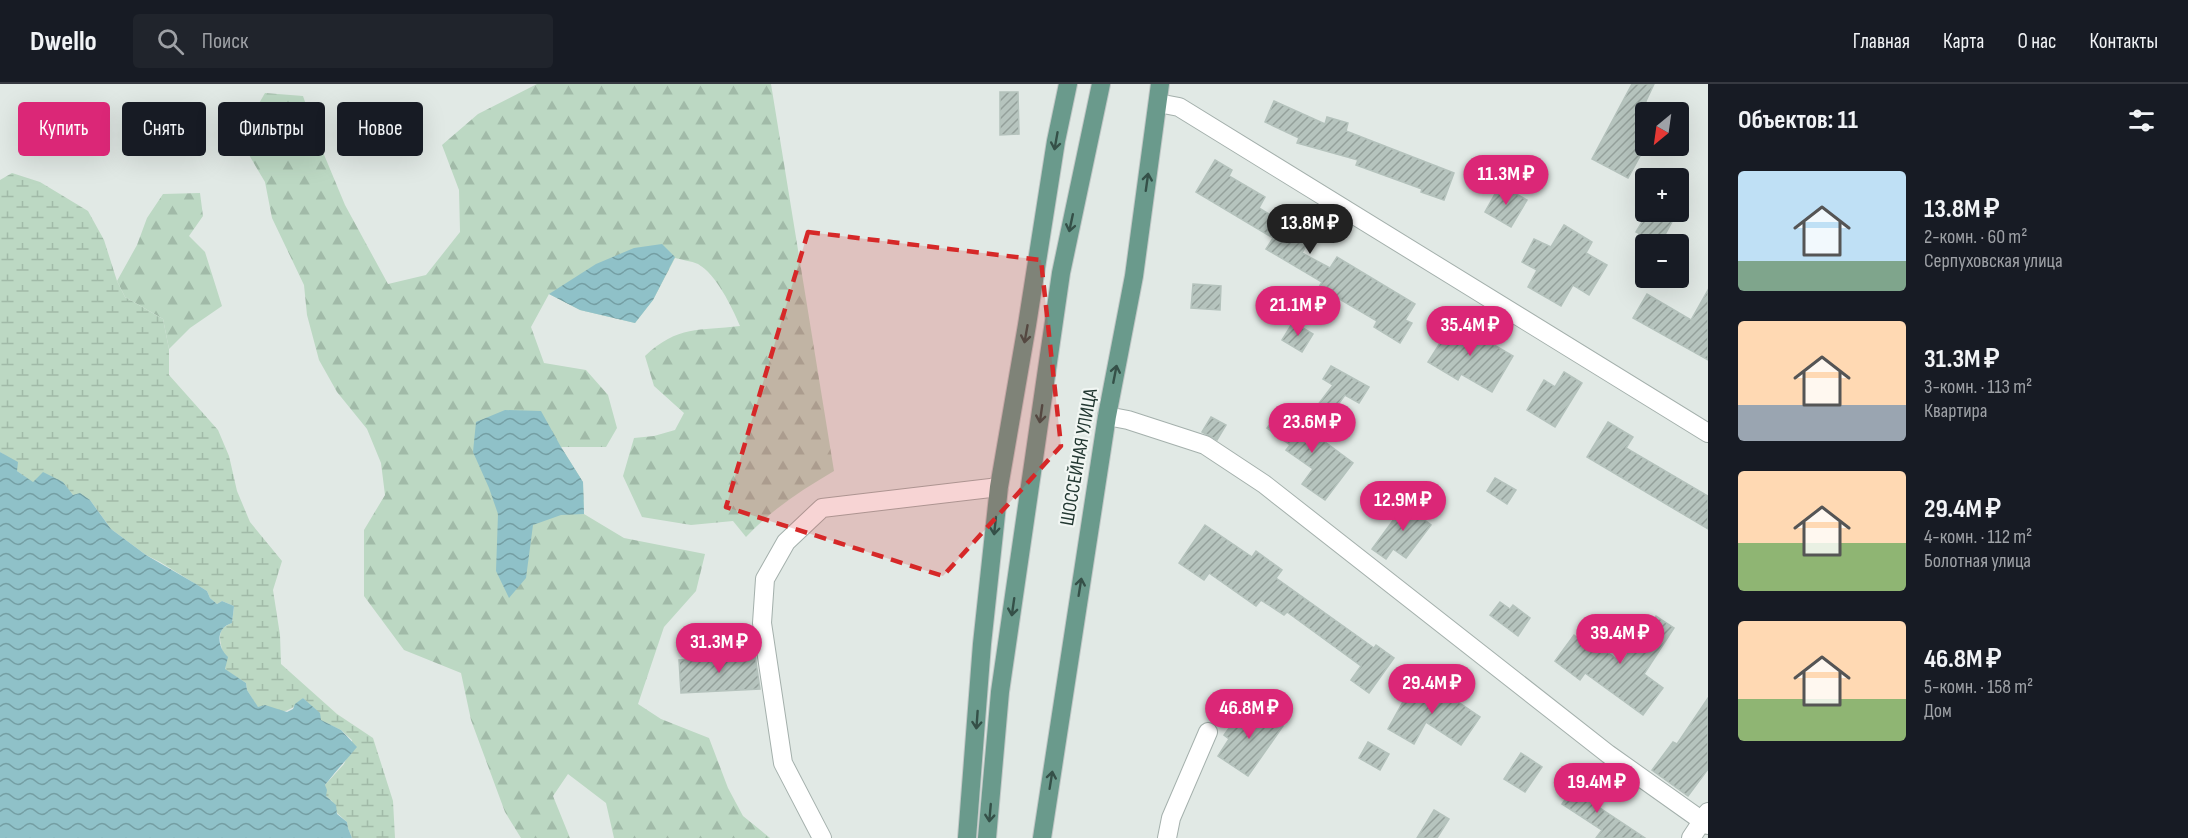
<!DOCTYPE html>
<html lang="ru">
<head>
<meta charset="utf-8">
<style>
	body { margin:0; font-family:"Sofia Sans Condensed",sans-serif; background:#20242c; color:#f1f3f6; height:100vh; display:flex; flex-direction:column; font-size:22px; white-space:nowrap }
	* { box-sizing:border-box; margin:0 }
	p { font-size:20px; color:#9ea1a6 }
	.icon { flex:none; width:33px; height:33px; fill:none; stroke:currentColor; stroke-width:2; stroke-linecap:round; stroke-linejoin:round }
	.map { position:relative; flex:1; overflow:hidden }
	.drawer { display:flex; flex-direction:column; background:#171b24; width:480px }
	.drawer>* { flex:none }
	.guide { position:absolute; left:18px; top:18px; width:570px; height:54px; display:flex; gap:12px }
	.needle { width:39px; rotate:209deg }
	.buttons { position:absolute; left:1635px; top:18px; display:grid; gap:12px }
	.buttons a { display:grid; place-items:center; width:54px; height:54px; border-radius:6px; background:#171b24; box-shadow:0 6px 24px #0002; font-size:30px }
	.price { position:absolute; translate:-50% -51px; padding:0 14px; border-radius:21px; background:#db2777; color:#fff; font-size:20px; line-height:39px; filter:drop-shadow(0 2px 3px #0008) }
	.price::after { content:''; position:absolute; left:50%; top:36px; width:18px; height:14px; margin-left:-9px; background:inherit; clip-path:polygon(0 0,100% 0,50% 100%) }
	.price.active { background:#222; color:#fff }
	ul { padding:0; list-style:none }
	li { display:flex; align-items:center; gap:18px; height:150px; padding:0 30px }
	li span { display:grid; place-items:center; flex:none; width:168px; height:120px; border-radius:6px; color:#555 }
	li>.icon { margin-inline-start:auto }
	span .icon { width:72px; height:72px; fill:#fffc; stroke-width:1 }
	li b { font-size:26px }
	h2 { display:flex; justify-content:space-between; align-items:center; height:72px; padding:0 30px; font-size:26px }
	.chip { padding:0 21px; border-radius:6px; background:#171b24; box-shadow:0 6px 24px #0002; font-size:21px; line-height:54px }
	.chip.active { background:#db2777; color:#fff }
	header { display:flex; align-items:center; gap:36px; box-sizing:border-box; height:84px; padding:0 30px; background:#171b24; border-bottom:2px solid #363941 }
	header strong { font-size:28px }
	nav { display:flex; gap:33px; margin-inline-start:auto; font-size:21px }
	.search { width:420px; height:54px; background:#20242c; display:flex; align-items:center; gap:15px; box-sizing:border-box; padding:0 21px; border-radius:6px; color:#9ea1a6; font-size:22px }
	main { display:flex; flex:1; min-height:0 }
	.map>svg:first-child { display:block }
	.forest { fill:url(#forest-firs) }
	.wetland { fill:url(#wetland-marsh) }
	.water { fill:url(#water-waves) }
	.building { fill:url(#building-hatch); stroke:#b4c2bc; stroke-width:1.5 }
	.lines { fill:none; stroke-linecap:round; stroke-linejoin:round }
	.minor-casing { stroke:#a4b0ac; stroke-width:20 }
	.major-casing { stroke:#c1c7c6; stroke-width:20 }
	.minor { stroke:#fff; stroke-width:18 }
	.major { stroke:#6a9a8c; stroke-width:18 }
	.oneway { stroke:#355048 }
	.marked { fill:#d62828; fill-opacity:0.2; stroke:#d62828; stroke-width:4.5; stroke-dasharray:12 8; stroke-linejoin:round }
	.labels { text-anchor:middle; stroke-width:4.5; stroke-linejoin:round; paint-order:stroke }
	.street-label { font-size:20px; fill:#233832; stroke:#f1f6f3 }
</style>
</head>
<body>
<header>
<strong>Dwello</strong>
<div class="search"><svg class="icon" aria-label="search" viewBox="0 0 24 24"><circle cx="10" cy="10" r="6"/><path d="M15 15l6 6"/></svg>Поиск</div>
<nav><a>Главная</a><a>Карта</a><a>О нас</a><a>Контакты</a></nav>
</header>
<main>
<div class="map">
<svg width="1708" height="754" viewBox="0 0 1708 754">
	<defs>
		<pattern id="forest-firs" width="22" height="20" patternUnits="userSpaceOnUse" patternTransform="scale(1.5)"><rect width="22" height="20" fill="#bcd8c3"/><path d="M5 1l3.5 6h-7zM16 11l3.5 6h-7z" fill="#a1baa8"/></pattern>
		<pattern id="wetland-marsh" width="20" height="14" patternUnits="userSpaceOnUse" patternTransform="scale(1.5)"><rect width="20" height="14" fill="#bcd8c3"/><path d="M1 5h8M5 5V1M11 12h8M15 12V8" fill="none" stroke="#a1baa8"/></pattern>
		<pattern id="water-waves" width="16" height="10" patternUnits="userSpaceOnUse" patternTransform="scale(1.5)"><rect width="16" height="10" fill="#8fc1c8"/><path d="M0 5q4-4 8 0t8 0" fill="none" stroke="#749ea3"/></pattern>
		<pattern id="building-hatch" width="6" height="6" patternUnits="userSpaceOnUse" patternTransform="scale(1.5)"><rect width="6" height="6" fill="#b6c4be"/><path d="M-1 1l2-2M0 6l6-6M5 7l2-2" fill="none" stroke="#94a09b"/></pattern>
	</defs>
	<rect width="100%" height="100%" fill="#e1e9e5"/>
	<g class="forest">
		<path d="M537,0h234l63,387c-32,19 -62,38 -88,66l-13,-16 -42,4 -49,-8 -19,-41 11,-38 20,-2 21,-6 9,-17 -30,-27 -9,-30c33,-31 54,-25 95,-30 -8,-19 -24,-52 -42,-62 -7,-3 -16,-4 -23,-6l-22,42 -18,23 -55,-13 -31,-16 -18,33 13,36 42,7 22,25 9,33 -11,19h-45l22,35 1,32 40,24 81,16 -9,37 -32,36 -26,77 23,15 48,19 19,50 15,28 27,22h-156l-8,-35 -38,-29 -15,22 17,42h-49l-16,-26 -34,-92 -10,-47 -57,-23 -40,-54v-66l21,-35 -4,-32 -14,-34 -30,-37 -18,-32 -12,-45 -3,-30 -32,-67 -7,-36 -26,-44 26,-45 38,3 17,49 25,60 43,79 38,-9 34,-43 -1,-42 -17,-45 36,-31z"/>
		<path d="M200,109l3,23 -14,20 16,16 17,54 -32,22 -21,21 -6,-30 -38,-22 -8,-16 20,-36 10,-27 16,-24z"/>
	</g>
	<path class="wetland" d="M12,89l28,9 48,29 16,29 13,41 8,16 38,22 6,30v26l49,55 11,26 8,35 13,31 32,39 -9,29 7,45 1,29 56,50 36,24 20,63 2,37h-43l-4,-10 -1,-6 -10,-9 -5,-12 -6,-5 -1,-11 19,-21 3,-7 5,-4v-13l-11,-10 -21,-10 -1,-7 -16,-15c-17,19 -22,13 -45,10l-11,-18 -1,-7 -21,-13c3,-17 -17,-39 7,-47l2,-17 -12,-5 -5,3 -7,-6 -3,-7 -47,-29 -14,-7 -35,-26 -21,-29 -17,-5 -11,-13 -23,-5 -6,6 -16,-12 -8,-13 -9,-6v-272z"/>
	<g class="water">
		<path d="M662,160l13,13 -22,43 -18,23 -55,-13 -31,-16 47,-30 38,-16z"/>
		<path d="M505,326l36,1 20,36 22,35 1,32 -23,1 -28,10 -7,53 -17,20 -13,-27 2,-57 -9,-26 -16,-36 3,-30z"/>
		<path d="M0,368l18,10 -1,9 16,11 10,-10 20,10 10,13 7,-2 10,7 21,29 35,26 50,29 11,7 3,7 7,6 5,-3 12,5 -2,17c-17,5 -15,24 -4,34l-3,12 21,14 1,7 11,17 7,-2 22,7 6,-3 2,-5 8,-6 17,15 1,7 20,10 16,17c-11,13 -21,24 -32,38l2,5 -1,6 10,9 1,9 10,8 1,6 4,10h-352z"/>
	</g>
	<g class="building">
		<path d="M1632,0h22l-8,17v44l-18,33 -36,-19z"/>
		<path d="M1000,8h18l1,42 -19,1z"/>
		<path d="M1274,17l51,23 2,-7 21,6 -2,8 108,42 -10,27 -23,-8 1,-3 -66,-24 2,-5 -61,-17 2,-5 -34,-16z"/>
		<path d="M1215,76l17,10 -3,6 36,21 -6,11 51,31 -8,14 28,15 7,-11 78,47 -10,16 7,3 -12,20 -26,-16 3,-6 -58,-34 3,-5 -56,-33 7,-11 -77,-46z"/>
		<path d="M1500,101l27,15 -16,27 -26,-15z"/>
		<path d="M1648,128h18l9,4 -15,28 -24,-12z"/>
		<path d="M1564,141l28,17 -6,11 21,12 -18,30 -16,-10 -12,21 -33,-19 9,-17 -15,-8 12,-23 17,8z"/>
		<path d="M1193,200l28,2 -1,24 -29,-2z"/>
		<path d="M1708,206v70l-75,-42 14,-24 44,26z"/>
		<path d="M1450,235l63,37 -21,36 -31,-18 -3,6 -30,-18 14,-22 -4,-2z"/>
		<path d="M1293,238l20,12 -11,18 -20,-12z"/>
		<path d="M1331,282l38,21 -10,16 -14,-8 -14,19 -14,-8 16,-21 -10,-6z"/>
		<path d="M1564,288l18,11 -27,44 -28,-17 17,-30 11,7z"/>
		<path d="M1281,325l72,54 -28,37 -23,-16 11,-15 -27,-19 4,-5 -23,-17z"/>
		<path d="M1211,333l15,8 -9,15 -15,-8z"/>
		<path d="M1608,338l25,15 -7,11 82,48v33l-121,-72z"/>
		<path d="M1495,394l21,12 -9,14 -20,-13z"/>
		<path d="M1408,416l17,13 -3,5 9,7 -25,33 -13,-9 -7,10 -14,-10z"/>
		<path d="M1205,441l47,32 4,-6 26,19 -6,8 98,70 2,-3 18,13 -25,35 -18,-13 10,-14 -74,-54 -3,3 -23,-15 -5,6 -47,-33 -5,7 -25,-17z"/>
		<path d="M1500,518l10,7 3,-4 17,13 -12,18 -28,-21z"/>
		<path d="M1656,532l18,12 -30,46 19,14 -20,27 -58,-42 -5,7 -25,-19 19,-26 6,5 4,-5 38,28 28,-44 3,2z"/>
		<path d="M755,571l5,34 -79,4 -2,-33z"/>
		<path d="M1415,596l32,17 1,-2 32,22 -19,28 -35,-23 -12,22 -26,-15z"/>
		<path d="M1708,614v71l-20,27 -36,-26 21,-28 4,2z"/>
		<path d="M1253,621l30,21 -35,50 -30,-20 11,-17 -5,-4 13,-18 5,3z"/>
		<path d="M1368,658l21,12 -9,16 -21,-12z"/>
		<path d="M1521,669l21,14 -17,25 -21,-13z"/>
		<path d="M1577,698l25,16 -5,8 48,32h-49l6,-8 -40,-26z"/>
		<path d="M1434,726l15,9 -12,19h-20z"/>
	</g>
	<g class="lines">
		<defs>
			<g id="minor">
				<path d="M1158,19l21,4 529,326"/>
				<path d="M1107,332l21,4 77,25 59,39 344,270 100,71"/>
				<path d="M822,754l-39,-75 -21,-140 3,-44 21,-37 36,-34 177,-21"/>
				<path d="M1167,754l4,-20 37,-86"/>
				<path d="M1691,754l17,-26"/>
			</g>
			<g id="major">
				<path d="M967,754l15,-194 17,-157 28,-162 29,-184 12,-57"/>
				<path d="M987,754l13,-146 61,-419 40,-189"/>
				<path d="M1042,754l65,-422 27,-140 26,-192"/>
			</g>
		</defs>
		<use href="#minor" class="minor-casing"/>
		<use href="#major" class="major-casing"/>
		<use href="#minor" class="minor"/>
		<use href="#major" class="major"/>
	</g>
	<defs><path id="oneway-shaft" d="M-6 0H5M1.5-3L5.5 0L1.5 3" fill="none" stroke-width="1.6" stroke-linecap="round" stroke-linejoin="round" transform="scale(1.5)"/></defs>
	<g class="oneway">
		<use href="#oneway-shaft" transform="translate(1056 57) rotate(100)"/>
		<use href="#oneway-shaft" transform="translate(1147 98) rotate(-82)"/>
		<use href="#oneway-shaft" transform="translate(1071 139) rotate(102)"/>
		<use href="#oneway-shaft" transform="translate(1026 250) rotate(100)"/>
		<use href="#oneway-shaft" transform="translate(1115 290) rotate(-79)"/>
		<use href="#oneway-shaft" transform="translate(1041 330) rotate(98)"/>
		<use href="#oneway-shaft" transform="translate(995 442) rotate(96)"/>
		<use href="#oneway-shaft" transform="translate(1080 503) rotate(-81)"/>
		<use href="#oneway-shaft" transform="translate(1013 523) rotate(98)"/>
		<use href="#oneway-shaft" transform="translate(977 636) rotate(94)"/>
		<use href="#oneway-shaft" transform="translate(1051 696) rotate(-81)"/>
		<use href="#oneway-shaft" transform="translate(990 729) rotate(95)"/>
	</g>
	<path class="marked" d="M808,148l233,28 20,186 -118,130 -217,-69z"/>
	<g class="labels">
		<g class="street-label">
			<text transform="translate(1078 373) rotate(-80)" y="7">ШОССЕЙНАЯ УЛИЦА</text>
		</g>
	</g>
</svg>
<div class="buttons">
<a><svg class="needle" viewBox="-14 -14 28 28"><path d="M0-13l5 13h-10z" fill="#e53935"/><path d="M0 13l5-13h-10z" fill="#9ea1a6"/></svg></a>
<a>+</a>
<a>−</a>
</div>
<b class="price" style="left:1506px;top:122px">11.3M ₽</b>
<b class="price active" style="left:1310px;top:171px">13.8M ₽</b>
<b class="price" style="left:1298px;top:253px">21.1M ₽</b>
<b class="price" style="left:1470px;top:273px">35.4M ₽</b>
<b class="price" style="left:1312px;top:370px">23.6M ₽</b>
<b class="price" style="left:1403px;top:448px">12.9M ₽</b>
<b class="price" style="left:1620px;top:581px">39.4M ₽</b>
<b class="price" style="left:719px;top:590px">31.3M ₽</b>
<b class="price" style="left:1432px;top:631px">29.4M ₽</b>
<b class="price" style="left:1249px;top:656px">46.8M ₽</b>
<b class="price" style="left:1597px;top:730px">19.4M ₽</b>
<div class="guide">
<a class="chip active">Купить</a>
<a class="chip">Снять</a>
<a class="chip">Фильтры</a>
<a class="chip">Новое</a>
</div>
</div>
<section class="drawer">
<h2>Объектов: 11<svg class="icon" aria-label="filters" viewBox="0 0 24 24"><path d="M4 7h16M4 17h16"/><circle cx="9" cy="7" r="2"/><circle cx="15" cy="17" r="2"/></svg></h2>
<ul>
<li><span style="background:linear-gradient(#bfe0f5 75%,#7fa58c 0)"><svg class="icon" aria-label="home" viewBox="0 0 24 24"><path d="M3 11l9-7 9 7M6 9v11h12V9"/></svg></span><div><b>13.8M ₽</b><p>2-комн. · 60 m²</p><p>Серпуховская улица</p></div></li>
<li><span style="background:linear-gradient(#ffd9b3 70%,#9aa5b1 0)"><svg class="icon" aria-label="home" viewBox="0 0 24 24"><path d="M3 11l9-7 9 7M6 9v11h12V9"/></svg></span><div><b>31.3M ₽</b><p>3-комн. · 113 m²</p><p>Квартира</p></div></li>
<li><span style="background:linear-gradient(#ffd9b3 60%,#8fb573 0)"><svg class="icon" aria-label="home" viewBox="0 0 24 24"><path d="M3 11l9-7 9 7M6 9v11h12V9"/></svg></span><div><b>29.4M ₽</b><p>4-комн. · 112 m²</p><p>Болотная улица</p></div></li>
<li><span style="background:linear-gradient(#ffd9b3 65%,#8fb573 0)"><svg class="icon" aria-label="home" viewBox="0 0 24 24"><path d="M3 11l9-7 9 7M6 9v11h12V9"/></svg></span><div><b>46.8M ₽</b><p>5-комн. · 158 m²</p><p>Дом</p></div></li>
</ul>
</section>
</main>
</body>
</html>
